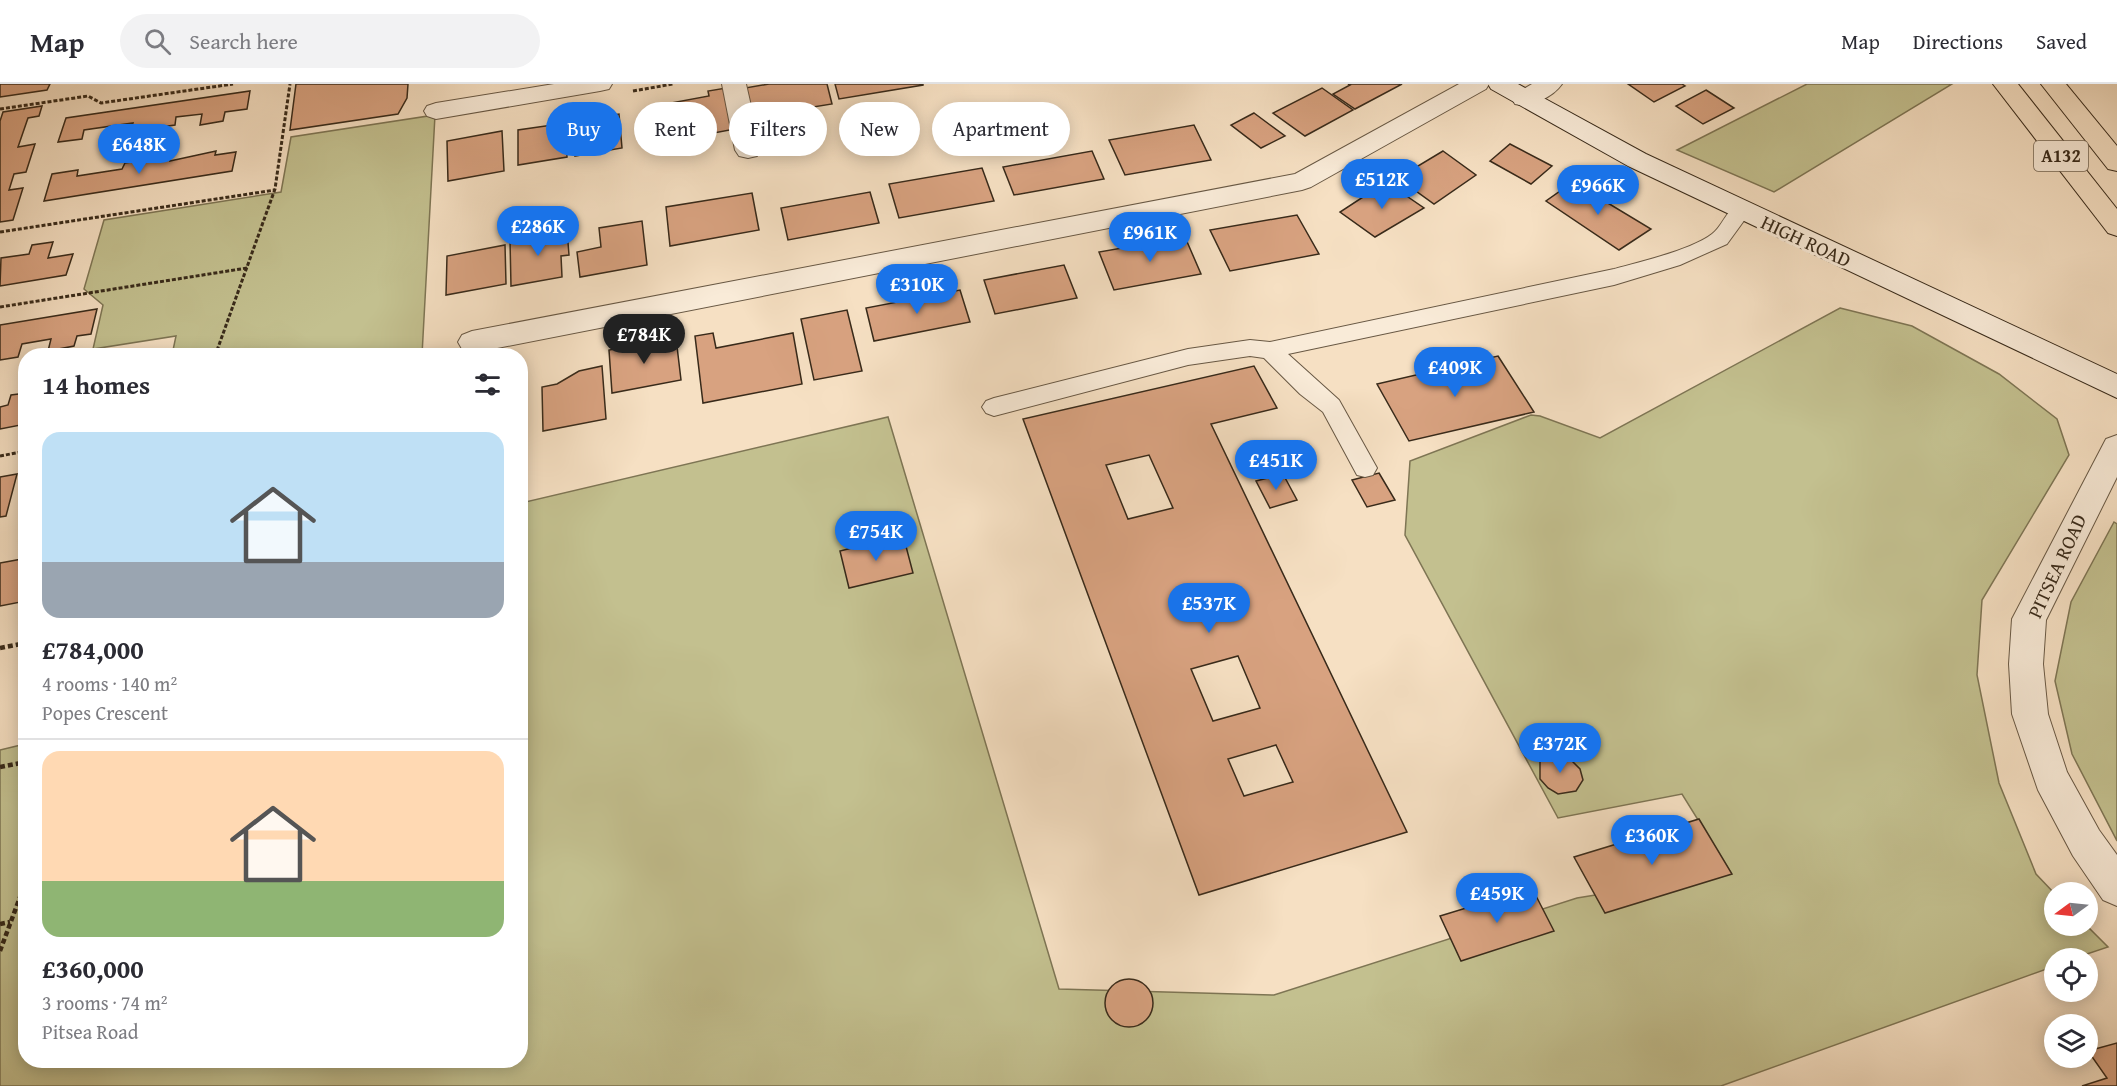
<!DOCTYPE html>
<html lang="en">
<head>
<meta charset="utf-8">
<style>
	body { margin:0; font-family:"Gentium Book Plus",serif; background:#f2f2f3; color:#2b2b33; height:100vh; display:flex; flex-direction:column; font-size:22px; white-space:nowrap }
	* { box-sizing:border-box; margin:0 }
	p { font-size:20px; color:#7c7c81 }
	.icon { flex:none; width:33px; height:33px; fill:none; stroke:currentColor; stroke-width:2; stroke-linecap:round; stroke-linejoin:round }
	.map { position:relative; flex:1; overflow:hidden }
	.sheet { position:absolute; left:18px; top:264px; width:510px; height:720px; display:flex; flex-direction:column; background:#fff; border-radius:24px; box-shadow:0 3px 15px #0003 }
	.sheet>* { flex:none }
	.hud { position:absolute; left:546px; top:18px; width:570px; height:54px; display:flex; gap:12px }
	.needle { width:39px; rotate:255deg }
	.tools { position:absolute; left:2044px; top:798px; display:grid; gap:12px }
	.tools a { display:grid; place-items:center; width:54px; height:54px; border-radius:50%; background:#fff; box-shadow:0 3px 15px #0003; font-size:30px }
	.price { position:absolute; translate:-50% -51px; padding:0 14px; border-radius:21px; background:#1a73e8; color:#fff; font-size:20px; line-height:39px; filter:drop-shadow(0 2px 3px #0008) }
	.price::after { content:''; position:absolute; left:50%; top:36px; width:18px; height:14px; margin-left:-9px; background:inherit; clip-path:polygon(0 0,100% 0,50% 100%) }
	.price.current { background:#222; color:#fff }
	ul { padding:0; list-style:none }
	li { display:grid; align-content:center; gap:12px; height:318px; padding:0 24px }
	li+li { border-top:2px solid #e1e1e2 }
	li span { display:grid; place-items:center; height:186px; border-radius:18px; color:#555 }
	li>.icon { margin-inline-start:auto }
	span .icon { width:108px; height:108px; fill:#fffc; stroke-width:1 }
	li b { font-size:26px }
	h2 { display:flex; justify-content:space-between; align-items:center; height:72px; padding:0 24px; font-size:26px }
	.chip { padding:0 21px; border-radius:27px; background:#fff; box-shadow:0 3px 15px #0003; font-size:21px; line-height:54px }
	.chip.current { background:#1a73e8; color:#fff }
	header { display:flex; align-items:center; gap:36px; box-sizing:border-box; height:84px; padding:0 30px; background:#fff; border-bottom:2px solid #e1e1e2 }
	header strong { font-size:28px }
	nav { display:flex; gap:33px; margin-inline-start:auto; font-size:21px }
	.search { width:420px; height:54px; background:#f2f2f3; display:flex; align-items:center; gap:15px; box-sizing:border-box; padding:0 21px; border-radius:33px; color:#7c7c81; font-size:22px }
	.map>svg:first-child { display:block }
	.green { fill:#c3c08f; stroke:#7e7554; stroke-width:1.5 }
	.building { fill:#d8a280; stroke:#382a1a; stroke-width:1.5; fill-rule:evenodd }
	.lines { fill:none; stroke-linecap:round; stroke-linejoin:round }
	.service-casing { stroke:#685844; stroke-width:2 }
	.minor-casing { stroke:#685844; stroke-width:2 }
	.secondary-casing { stroke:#382a1a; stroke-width:2 }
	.primary-casing { stroke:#382a1a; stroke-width:2 }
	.path-far1 { stroke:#382a1a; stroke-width:3; stroke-dasharray:4 2; stroke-linecap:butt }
	.path { stroke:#382a1a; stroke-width:4.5; stroke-dasharray:5 3; stroke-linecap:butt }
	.service { fill:#f9ebd8; fill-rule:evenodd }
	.minor { fill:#f9ebd8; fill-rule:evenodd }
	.secondary { fill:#f9ebd8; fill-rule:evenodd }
	.primary { fill:#f6e0c3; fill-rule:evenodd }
	.labels { text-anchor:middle; stroke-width:6; stroke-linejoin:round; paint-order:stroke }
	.shield { fill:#f9ebd8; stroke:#726453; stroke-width:1.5 }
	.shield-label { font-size:18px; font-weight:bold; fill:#382a1a }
	.street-label { font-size:20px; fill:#382a1a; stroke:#f9ebd8 }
</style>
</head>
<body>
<header>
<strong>Map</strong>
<div class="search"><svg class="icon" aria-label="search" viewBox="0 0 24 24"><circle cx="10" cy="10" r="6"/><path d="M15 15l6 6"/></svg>Search here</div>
<nav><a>Map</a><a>Directions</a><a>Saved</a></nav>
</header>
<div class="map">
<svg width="2117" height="1002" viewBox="0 0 2117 1002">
	<rect width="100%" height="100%" fill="#f6e0c3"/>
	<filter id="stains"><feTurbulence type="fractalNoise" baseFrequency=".00333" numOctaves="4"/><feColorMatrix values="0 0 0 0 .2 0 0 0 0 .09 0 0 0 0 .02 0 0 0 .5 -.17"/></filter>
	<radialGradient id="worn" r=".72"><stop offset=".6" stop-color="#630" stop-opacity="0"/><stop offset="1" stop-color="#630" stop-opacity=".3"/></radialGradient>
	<g class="green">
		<path d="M1807,0h145l-178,108 -97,-42z"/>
		<path d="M435,31l-13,240h-250l4,-19 -83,13 10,-44 -19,-16 20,-69 177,-28 10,-55z"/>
		<path d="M1840,224l72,18 87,48 58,45 12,36 -87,145 -5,75 22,108 37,91 19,20v32h32l21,21 -33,11h-20v8l-334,120h-1721v-336l25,-6 1,316h494l1,-557 367,-86 171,572 215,6 303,-97 154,-25 -49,-79 -124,24 -153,-283 5,-74 121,-46 9,1 60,22z"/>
		<path d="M2114,438l3,2v317l-45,-87 -17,-73 16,-79z"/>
	</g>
	<g class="building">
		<path d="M0,0h50l-3,6 -47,7z"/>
		<path d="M296,0h112l-1,14 -9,16 -108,16z"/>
		<path d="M769,0h58l5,20 -81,13 -6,-29z"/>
		<path d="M835,0h88v1l-84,14z"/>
		<path d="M1348,0h54l-47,25 -22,-15 17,-9z"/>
		<path d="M1628,0h54l3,2 -31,16z"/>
		<path d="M726,4l9,41 -69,13 -6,-37 49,-9 -1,-5z"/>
		<path d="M1322,4l31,22 -48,26 -32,-23z"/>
		<path d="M1706,6l28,18 -31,16 -27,-18z"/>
		<path d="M250,7l-3,18 -22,3 -2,9 -23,4 2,-11 -26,3 -1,8 -44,6 2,-8 -49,7 -2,9 -24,3 8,-24z"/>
		<path d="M42,22l-3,10 -11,2 -10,29 17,-3 -9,28 -12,2 -5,16 14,-2 -10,32 -13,2v-101l3,-9z"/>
		<path d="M1254,29l31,23 -24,12 -30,-23z"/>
		<path d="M619,30l3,34 -47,8 -2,-35z"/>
		<path d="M566,39l1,34 -49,8v-35z"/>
		<path d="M1194,41l17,35 -86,15 -16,-35z"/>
		<path d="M502,47l2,40 -56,10 -1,-40z"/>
		<path d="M1510,60l42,22 -21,18 -41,-23z"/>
		<path d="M216,67l-1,4 21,-3 -4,19 -188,30 8,-27 26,-4 -1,6 45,-7 3,-6 46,-7 -1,5z"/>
		<path d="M1092,67l12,28 -90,16 -11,-28z"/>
		<path d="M1443,67l33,24 -42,29 -36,-26z"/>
		<path d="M982,84l12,33 -95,17 -10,-34z"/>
		<path d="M1386,98l38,26 -49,29 -35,-25z"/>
		<path d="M1573,98l78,47 -32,21 -73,-49z"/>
		<path d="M870,108l9,31 -91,17 -7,-32z"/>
		<path d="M752,109l7,37 -89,16 -4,-39z"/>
		<path d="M1297,131l22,39 -89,17 -20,-41z"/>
		<path d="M642,137l5,44 -67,12 -3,-25 24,-5 -2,-19z"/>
		<path d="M567,146l2,25 -8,1 1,21 -51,9 -1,-46z"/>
		<path d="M1185,153l16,37 -87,16 -15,-38z"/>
		<path d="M53,158l-5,16 25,-4 -7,21 -66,11 1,-28 28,-4 3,-9z"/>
		<path d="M505,161l1,39 -60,11 1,-39z"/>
		<path d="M1064,181l13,33 -82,16 -11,-34z"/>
		<path d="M960,206l10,32 -96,19 -8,-33z"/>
		<path d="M97,225l-6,25 -14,2 -3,10 -26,5 3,-12 -29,5 -4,13 -18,3v-35z"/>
		<path d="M847,226l15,61 -48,9 -13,-61z"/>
		<path d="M713,249l3,15 77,-15 9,51 -99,19 -8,-67z"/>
		<path d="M676,254l5,42 -69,13 -3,-43z"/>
		<path d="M1498,272l36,56 -125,29 -32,-57z"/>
		<path d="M602,282l4,53 -63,12 -1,-44 15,-3 22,-13z"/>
		<path d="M1254,282l23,42 -66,16 196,408 -208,63 -176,-476zM1149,371l24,53 -45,11 -22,-54zM1238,572l22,52 -47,13 -22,-52zM1276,661l17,37 -49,14 -16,-37z"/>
		<path d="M26,309v31l-26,5v-22l8,-2 3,-10z"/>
		<path d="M1379,389l16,27 -28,7 -15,-27z"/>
		<path d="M17,390l-11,42 -6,1v-40z"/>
		<path d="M1283,390l14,26 -27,8 -14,-27z"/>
		<path d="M903,451l10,38 -64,15 -9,-37z"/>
		<path d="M22,475l-2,8 6,-1v35l-26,5v-43z"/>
		<path d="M1554,671l15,3 11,11 3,11 -7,11 -18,3 -10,-6 -8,-9v-17l7,-6z"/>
		<path d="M1699,735l33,55 -127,39 -31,-56z"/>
		<path d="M1532,804l22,43 -93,30 -21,-45z"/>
		<circle cx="1129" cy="919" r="24"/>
		<path d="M2117,959v43h-35l25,-8 -19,-27z"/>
	</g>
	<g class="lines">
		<defs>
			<path id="service" d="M1741,120l7,2 3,5 -24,33 -47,21 -66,20 -326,69 51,46 38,68 -4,7 -8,2 -8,-2 -34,-63 -23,-18 -36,-36 -14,-2 -62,9 -194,51 -8,-3 -4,-6 4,-6 8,-3 194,-49 62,-9 20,2 344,-73c26,-7 77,-19 98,-35 12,-9 14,-26 29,-30z"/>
			<g id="minor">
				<path d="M554,0h58l-3,5 -9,2 -164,28 -9,-3 -3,-5 3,-5 9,-3z"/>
				<path d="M722,0h24l15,66 -4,6 -9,2 -9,-2 -4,-6z"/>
				<path d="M1459,0h30l-3,5 -175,98 -9,3 -830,163 -10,-4 -4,-7 4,-7 10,-4 823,-157z"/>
				<path d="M1532,0h30c-9,13 -31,24 -47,20l-3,-5 3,-5z"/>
				<path d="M2117,351v42l-71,143 -3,44 5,50 19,58 32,58 18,25v51l-14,-6 -30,-44 -35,-66 -26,-76 -3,-50 3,-45 94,-180z"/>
			</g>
			<path id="secondary" d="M1488,0h30l128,70 471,220v24l-489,-232 -137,-77z"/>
			<g id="primary">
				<path d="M1993,0h25l99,125v27l-9,-3z"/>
				<path d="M2041,0h25l51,62v25l-9,-2z"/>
			</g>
		</defs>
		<use href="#service" class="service-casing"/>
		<use href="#minor" class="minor-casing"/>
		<use href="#secondary" class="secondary-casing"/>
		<use href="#primary" class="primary-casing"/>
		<g class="path-far1">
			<path d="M633,7l40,-7"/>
			<path d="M0,25l88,-13 13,7 132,-19"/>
			<path d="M0,148l275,-42"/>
			<path d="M0,223l247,-39"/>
			<path d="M215,272l60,-167 15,-105"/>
			<path d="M0,372l26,-5"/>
		</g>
		<g class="path">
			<path d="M0,564l26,-5"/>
			<path d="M0,683l26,-5"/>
			<path d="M0,840l10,-2"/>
			<path d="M0,867l26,-70"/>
		</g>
		<use href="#service" class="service"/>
		<use href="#minor" class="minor"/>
		<use href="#secondary" class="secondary"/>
		<use href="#primary" class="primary"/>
	</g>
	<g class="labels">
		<rect class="shield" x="2034" y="57" width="54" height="30" rx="4.5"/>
		<g class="shield-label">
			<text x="2061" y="78">A132</text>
		</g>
		<g class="street-label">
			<text transform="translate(1806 157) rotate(25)" y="7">HIGH ROAD</text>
			<text transform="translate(2057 482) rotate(-65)" y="7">PITSEA ROAD</text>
		</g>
	</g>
	<rect width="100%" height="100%" filter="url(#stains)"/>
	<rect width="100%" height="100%" fill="url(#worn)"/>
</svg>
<div class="tools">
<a><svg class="needle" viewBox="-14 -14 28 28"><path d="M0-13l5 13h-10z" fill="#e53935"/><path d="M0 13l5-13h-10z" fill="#7c7c81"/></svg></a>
<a><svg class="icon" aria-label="locate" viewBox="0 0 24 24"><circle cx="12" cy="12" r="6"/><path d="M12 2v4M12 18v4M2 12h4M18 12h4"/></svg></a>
<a><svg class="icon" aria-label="layers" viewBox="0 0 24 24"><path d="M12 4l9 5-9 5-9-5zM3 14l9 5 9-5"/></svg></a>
</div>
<b class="price" style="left:139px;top:91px">£648K</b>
<b class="price" style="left:1382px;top:126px">£512K</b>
<b class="price" style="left:1598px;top:132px">£966K</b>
<b class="price" style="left:538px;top:173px">£286K</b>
<b class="price" style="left:1150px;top:179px">£961K</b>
<b class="price" style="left:917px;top:231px">£310K</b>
<b class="price current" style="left:644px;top:281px">£784K</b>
<b class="price" style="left:1455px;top:314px">£409K</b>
<b class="price" style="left:1276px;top:407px">£451K</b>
<b class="price" style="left:876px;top:478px">£754K</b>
<b class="price" style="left:1209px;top:550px">£537K</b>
<b class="price" style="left:1560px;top:690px">£372K</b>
<b class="price" style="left:1652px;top:782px">£360K</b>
<b class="price" style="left:1497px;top:840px">£459K</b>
<div class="hud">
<a class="chip current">Buy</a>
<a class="chip">Rent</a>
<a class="chip">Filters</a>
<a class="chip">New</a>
<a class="chip">Apartment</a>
</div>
<section class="sheet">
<h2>14 homes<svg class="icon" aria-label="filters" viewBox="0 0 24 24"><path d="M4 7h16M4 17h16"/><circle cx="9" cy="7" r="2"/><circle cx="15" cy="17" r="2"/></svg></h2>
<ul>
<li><span style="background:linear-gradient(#bfe0f5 70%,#9aa5b1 0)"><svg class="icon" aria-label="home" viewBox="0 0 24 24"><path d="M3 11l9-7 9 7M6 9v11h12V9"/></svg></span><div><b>£784,000</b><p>4 rooms · 140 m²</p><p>Popes Crescent</p></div></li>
<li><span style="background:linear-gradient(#ffd9b3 70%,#8fb573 0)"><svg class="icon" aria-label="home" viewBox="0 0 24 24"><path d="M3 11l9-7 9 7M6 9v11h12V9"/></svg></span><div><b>£360,000</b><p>3 rooms · 74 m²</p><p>Pitsea Road</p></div></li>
</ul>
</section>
</div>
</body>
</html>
